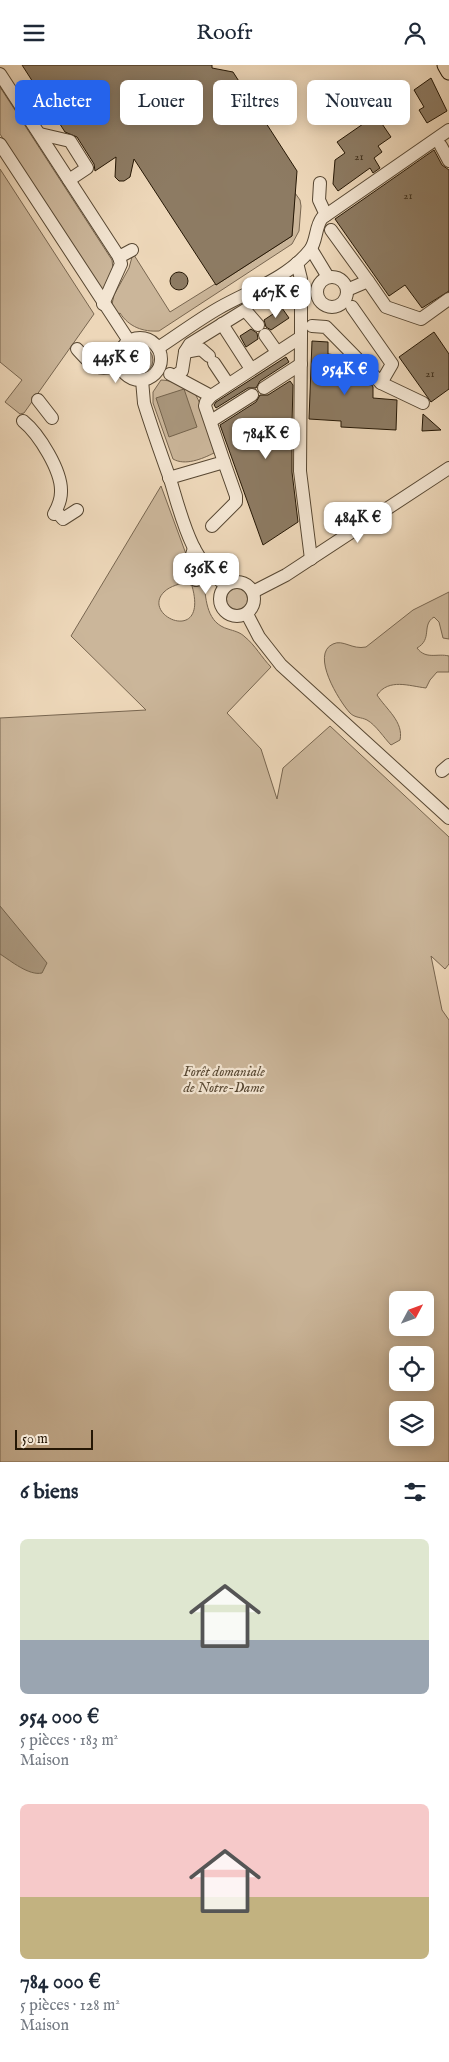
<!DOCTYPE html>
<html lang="fr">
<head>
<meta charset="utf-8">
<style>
	body { margin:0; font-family:"IM FELL English",serif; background:#f6f6f7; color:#1f2937; height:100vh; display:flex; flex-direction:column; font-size:19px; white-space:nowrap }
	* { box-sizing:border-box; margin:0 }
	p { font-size:16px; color:#747a83 }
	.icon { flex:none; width:28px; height:28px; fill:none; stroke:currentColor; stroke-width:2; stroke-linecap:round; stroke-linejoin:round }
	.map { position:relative; height:1397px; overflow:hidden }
	.drawer { display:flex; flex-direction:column; background:#fff; flex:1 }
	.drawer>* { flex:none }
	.top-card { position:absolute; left:15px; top:15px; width:420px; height:45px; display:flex; gap:10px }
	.needle { width:32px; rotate:49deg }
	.fabs { position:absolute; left:389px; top:1226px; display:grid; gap:10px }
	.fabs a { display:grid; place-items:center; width:45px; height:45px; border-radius:8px; background:#fff; box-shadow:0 2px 12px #0003; font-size:25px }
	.scale { position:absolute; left:15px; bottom:12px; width:78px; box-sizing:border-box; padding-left:5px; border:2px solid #251705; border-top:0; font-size:14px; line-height:18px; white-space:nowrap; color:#251705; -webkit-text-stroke:4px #f3e5d2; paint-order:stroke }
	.price { position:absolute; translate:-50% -42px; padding:0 11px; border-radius:10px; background:#fff; color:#222; font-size:16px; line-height:32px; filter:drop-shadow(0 1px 2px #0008) }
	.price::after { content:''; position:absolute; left:50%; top:30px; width:15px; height:11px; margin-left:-8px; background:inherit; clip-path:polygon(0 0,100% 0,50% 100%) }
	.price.current { background:#2563eb; color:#fff }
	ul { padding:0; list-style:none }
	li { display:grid; align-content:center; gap:10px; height:265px; padding:0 20px }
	li span { display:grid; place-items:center; height:155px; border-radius:8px; color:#555 }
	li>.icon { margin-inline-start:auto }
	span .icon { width:90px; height:90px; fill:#fffc; stroke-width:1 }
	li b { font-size:21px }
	h2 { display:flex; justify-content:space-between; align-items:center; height:60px; padding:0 20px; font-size:21px }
	.chip { padding:0 18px; border-radius:8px; background:#fff; box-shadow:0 2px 12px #0003; font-size:18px; line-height:45px }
	.chip.current { background:#2563eb; color:#fff }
	header { display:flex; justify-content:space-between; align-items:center; height:65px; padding:0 20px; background:#fff; font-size:22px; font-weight:600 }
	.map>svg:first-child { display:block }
	.green { fill:#cbb69a; stroke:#786650; fill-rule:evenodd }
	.water { fill:#a9967c; stroke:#74634c }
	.building { fill:#8d7b63; stroke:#251705 }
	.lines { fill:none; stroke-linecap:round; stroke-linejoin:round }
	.minor-casing { stroke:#574732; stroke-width:14 }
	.major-casing { stroke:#251705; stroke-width:17 }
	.minor { stroke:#f3e5d2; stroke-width:12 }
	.major { stroke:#edd7b9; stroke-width:15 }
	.labels { text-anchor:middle; stroke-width:4.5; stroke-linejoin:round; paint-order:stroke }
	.number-label { font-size:11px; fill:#3f301c }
	.park-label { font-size:14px; font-style:italic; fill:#574732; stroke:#f3e5d2 }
</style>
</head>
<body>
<header><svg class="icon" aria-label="menu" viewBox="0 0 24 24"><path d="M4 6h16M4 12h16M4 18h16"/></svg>Roofr<svg class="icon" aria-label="person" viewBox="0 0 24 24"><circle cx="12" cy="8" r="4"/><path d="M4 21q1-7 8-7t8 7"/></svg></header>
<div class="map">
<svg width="449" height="1397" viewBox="0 0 449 1397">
	<rect width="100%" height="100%" fill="#edd7b9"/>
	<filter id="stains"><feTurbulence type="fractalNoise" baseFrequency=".004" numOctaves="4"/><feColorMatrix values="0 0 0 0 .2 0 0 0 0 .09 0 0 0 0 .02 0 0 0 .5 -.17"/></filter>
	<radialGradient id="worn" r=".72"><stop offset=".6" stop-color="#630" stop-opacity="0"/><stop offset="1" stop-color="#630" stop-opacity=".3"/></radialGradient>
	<g class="green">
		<path d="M0,22l112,173 1,9 -8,21h-4l-101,-156z"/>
		<path d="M0,104l94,145 -70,99 -4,1 -15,-12 17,-22 -22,-18z"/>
		<path d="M295,128l5,7 1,6 -2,25 -7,13 -133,87c-16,1 -30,-4 -39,-18l-3,2 -5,-11 2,-9 15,-27 3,-11 2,-2 36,57 45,-28 1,1 76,-49z"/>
		<circle cx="140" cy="295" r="13"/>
		<path d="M161,315c10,0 26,6 33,13 7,7 17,45 21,56l-1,4c-12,6 -29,13 -41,6l-20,-56v-11z"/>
		<path d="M161,421l25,68 2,26c-8,5 -17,5 -24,12 -24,24 45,54 28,-6l4,-3h8c2,18 3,40 24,46 6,2 12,3 17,8 10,8 17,21 26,30l-44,46 34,36 16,50 6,-31 47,-42 119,111v127l-4,5 -14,-13 11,54 7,10v442h-449v-744l146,-8 -75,-74zM398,1235h27v27h-27zM398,1290h27v28h-27zM398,1345h27v27h-27z"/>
		<circle cx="237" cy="534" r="14"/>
		<path d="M449,527v47l-6,-1 -4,-16 -5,-5c-13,8 -1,22 -17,31 9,12 20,5 32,8v16h-12l-7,8 -4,8c-17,-2 -37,-10 -49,7 9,14 27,27 23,45l-9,5c-7,-7 -15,-20 -24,-25 -6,-3 -12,-2 -17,-7 -11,-12 -40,-59 -17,-69 10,-5 19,6 33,3l47,-37z"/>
	</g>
	<g class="water">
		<path d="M184,324l13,38 -28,10 -13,-39z"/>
		<path d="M0,841l47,57 -5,10c-13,3 -31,-12 -42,-19z"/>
	</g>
	<g class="building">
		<path d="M22,0h190v3l21,4 64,99 -5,65 -76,49 -82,-126 -4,18 -6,4h-5l-4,-4 1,-20 -21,14 -1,-7 -17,-27 -12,-5z"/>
		<path d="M431,13l16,33 -20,12 -8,-13 5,-3 -10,-17z"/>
		<path d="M376,50l15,22 -13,9 4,6 -8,6 6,10 -7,5 -3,-5 -32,23 -5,-7 2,-24 10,-7 -8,-11z"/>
		<path d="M434,85l8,15 7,5v121l-27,17 -17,-23 -16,11 -54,-77z"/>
		<circle cx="179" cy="216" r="9"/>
		<path d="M282,243l7,10 -18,12 -5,-3 -2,-7z"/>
		<path d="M251,264l6,4 1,6 -12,8 -6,-11z"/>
		<path d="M434,267l15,22v35l-18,13 -32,-45z"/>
		<path d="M312,276l16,1v12l8,1 -1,15h15v13l22,2 1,2v11l24,2 -1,30 -55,-3v-6l-32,-2z"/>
		<path d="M286,292l3,5 -29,19 -4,7h-8l-32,20 -2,-3 2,-3z"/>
		<path d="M290,316l3,4 -1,38 -8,6 8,13v30l6,50 -35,23 -43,-120 36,-23 4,-7h8z"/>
		<path d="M423,349l18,16 -19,1z"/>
	</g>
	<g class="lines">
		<defs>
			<g id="minor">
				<path d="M0,9l119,183 13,-7"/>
				<path d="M40,69l30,7 17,27 -18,12"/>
				<path d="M0,79l129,197"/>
				<path d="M441,81l8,15"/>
				<path d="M320,118l-1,17 7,15"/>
				<path d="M331,165l37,51 -21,9"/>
				<path d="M311,184l17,28"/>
				<circle cx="332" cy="227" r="15"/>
				<path d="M368,216l18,26 35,12 28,-20"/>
				<path d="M103,239l18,-40 -2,-7"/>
				<path d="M352,242l40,57 -11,19"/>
				<path d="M222,259l29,45"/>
				<path d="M312,261l14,1 55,56 42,20"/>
				<path d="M265,270l12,17"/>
				<path d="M301,272l-1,134 11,88"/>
				<circle cx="140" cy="294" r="21"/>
				<path d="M158,283c20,-13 40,-28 61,-40 30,-17 69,-30 91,-58 7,-9 5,-23 12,-32l127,-88"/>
				<path d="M77,284c16,17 19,23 42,16"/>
				<path d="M185,287l16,-3 8,7"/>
				<path d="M214,298l14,21"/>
				<path d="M170,309l41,22"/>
				<path d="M175,311l7,-5 3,-19 5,-8 55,-34 13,15"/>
				<path d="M142,315l2,23c8,26 17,51 26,76 12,39 21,83 56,106"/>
				<path d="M264,323l37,-24"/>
				<path d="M38,335l14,18"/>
				<path d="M23,356c16,13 39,50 38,71 0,8 -3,15 -7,22"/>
				<path d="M211,356l41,-26"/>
				<path d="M169,413l55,-16 -19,-56 1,-4 5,-6 90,-59v-58l-4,-16"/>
				<path d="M56,446l7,8 14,-9"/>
				<path d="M212,461l24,-24v-6l-12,-34"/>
				<path d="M194,483l-5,17 2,13 5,2 16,-5"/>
				<circle cx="237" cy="534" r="17"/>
				<path d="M253,527l33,-17 163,-107"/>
				<path d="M247,549l12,23 22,28 168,153"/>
				<path d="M442,706l7,-6"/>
			</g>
			<path id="major" d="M445,0l4,7"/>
		</defs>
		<use href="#minor" class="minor-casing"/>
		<use href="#major" class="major-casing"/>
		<use href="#minor" class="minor"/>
		<use href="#major" class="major"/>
	</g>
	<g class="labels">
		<g class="number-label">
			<text x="359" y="95">21</text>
			<text x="408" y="134">21</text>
			<text x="430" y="312">21</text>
		</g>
		<g class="park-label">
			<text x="224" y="1011">Forêt domaniale<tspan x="224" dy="16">de Notre-Dame</tspan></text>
		</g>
	</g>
	<rect width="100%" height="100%" filter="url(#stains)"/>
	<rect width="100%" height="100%" fill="url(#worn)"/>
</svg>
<div class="fabs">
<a><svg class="needle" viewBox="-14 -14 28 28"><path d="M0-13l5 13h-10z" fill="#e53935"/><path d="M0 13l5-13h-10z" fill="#747a83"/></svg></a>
<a><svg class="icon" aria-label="locate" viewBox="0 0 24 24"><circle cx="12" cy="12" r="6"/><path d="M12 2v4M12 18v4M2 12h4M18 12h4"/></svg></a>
<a><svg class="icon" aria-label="layers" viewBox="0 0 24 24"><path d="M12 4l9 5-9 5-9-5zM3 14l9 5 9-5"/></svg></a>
</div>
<div class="scale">50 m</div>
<b class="price" style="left:276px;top:254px">467K €</b>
<b class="price" style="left:116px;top:319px">445K €</b>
<b class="price current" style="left:345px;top:331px">954K €</b>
<b class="price" style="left:266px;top:395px">784K €</b>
<b class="price" style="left:358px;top:479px">484K €</b>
<b class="price" style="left:206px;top:530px">636K €</b>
<div class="top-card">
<a class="chip current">Acheter</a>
<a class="chip">Louer</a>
<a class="chip">Filtres</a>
<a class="chip">Nouveau</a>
</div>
</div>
<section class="drawer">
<h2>6 biens<svg class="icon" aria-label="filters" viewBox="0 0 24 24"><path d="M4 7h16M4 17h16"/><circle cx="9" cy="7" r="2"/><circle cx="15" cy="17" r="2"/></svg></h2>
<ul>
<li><span style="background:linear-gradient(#dfe7d0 65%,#9aa5b1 0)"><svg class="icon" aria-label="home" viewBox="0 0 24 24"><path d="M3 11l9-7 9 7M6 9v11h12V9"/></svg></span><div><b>954 000 €</b><p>5 pièces · 183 m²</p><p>Maison</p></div></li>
<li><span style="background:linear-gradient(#f6c9c9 60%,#c2b280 0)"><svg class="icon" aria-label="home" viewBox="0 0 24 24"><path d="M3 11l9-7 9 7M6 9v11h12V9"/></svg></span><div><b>784 000 €</b><p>5 pièces · 128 m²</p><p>Maison</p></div></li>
</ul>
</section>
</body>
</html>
